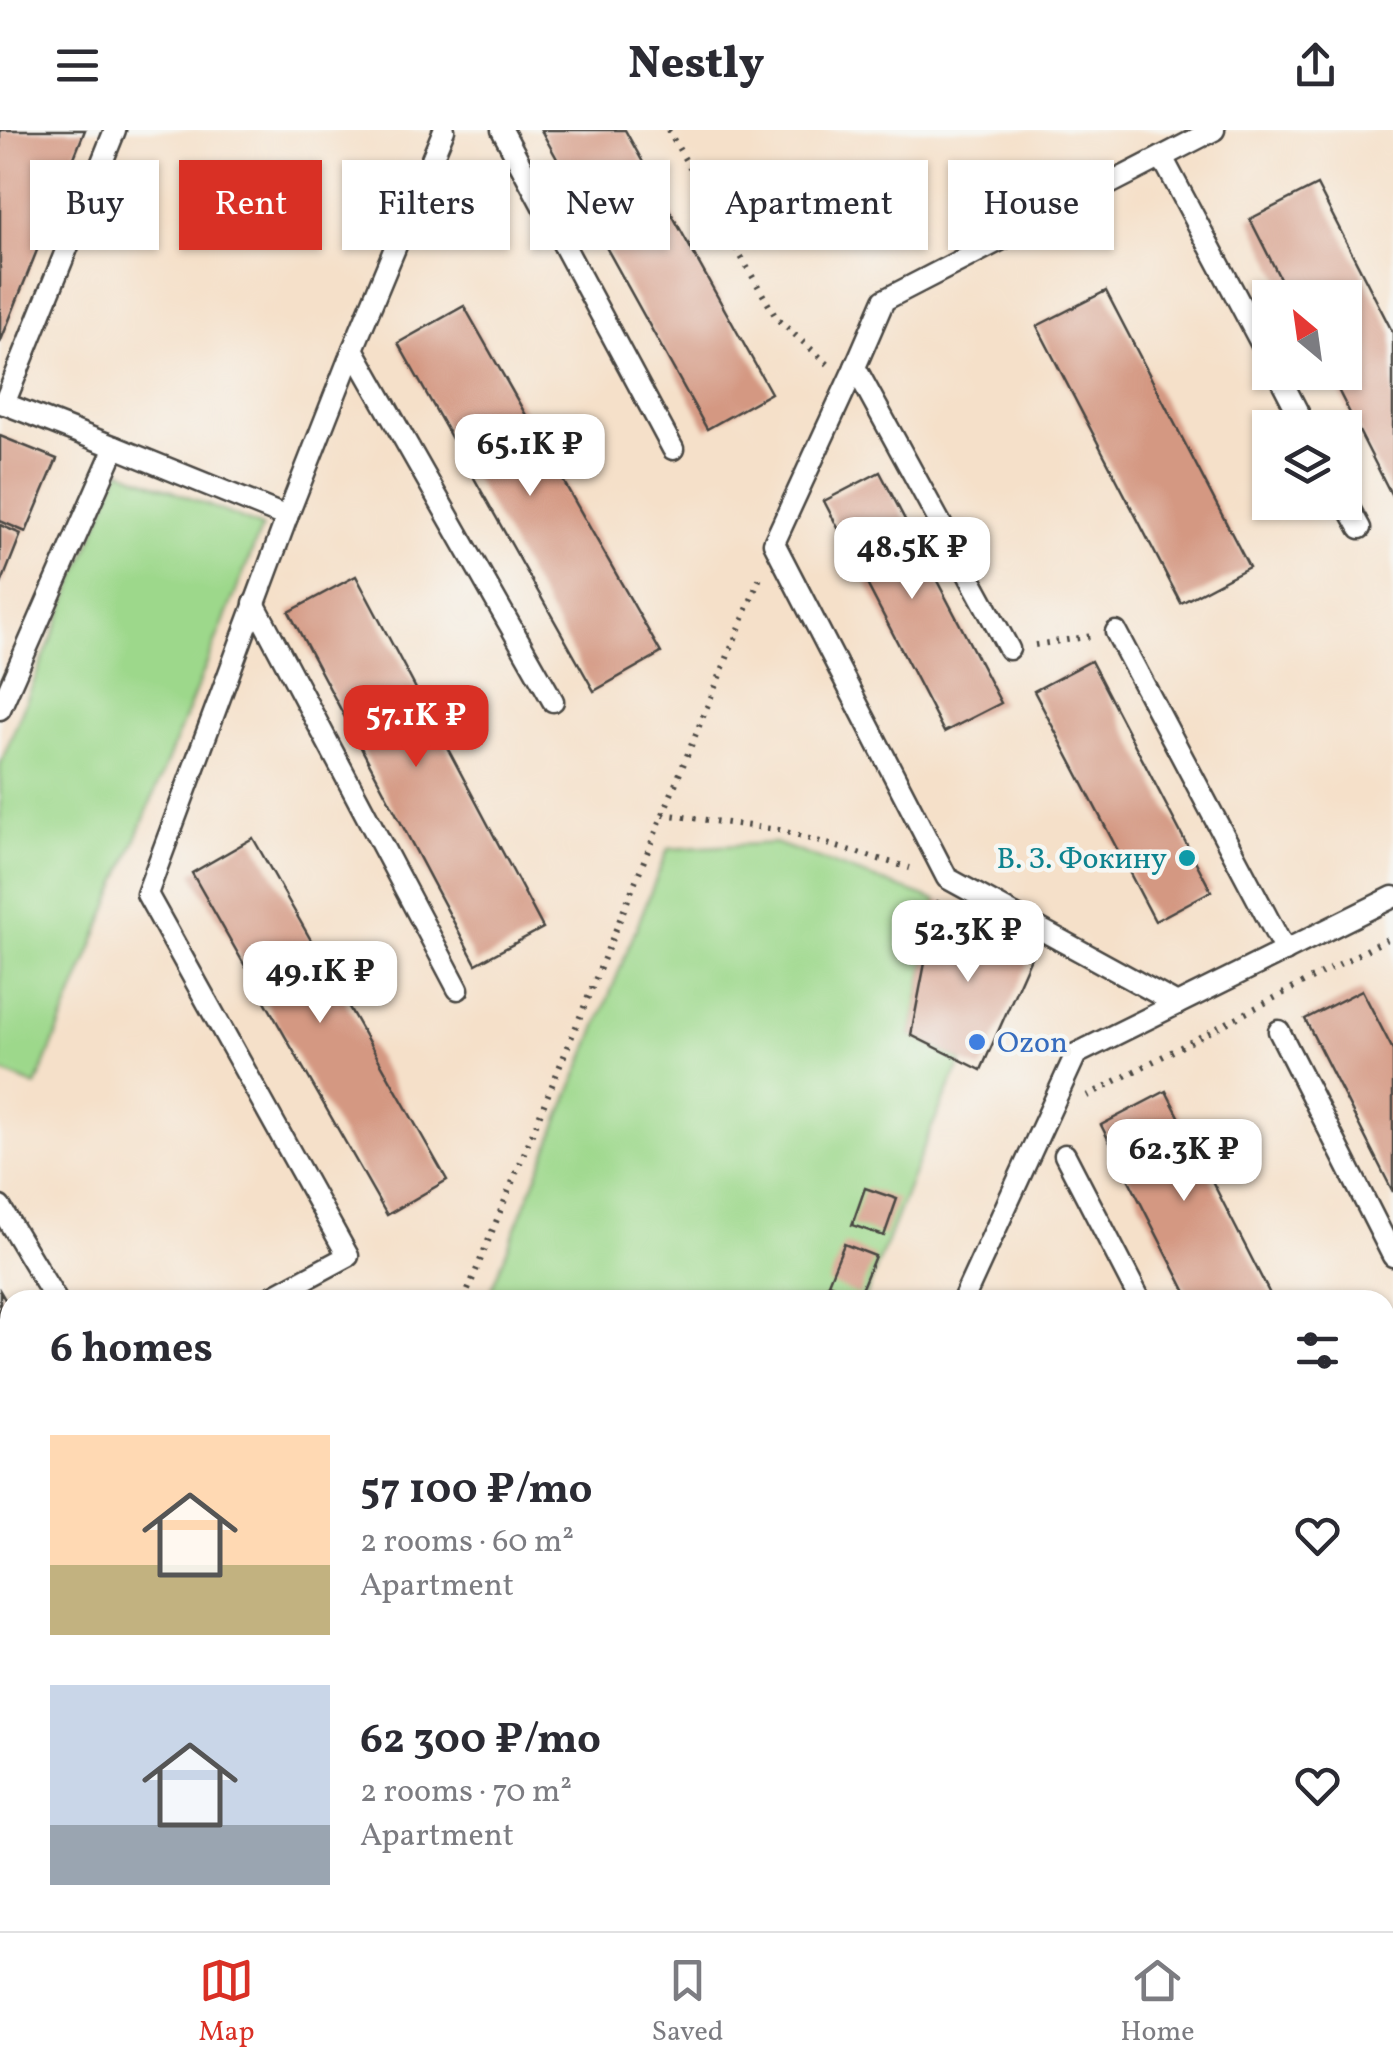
<!DOCTYPE html>
<html lang="en">
<head>
<meta charset="utf-8">
<style>
	body { margin:0; font-family:Vollkorn,serif; background:#f2f2f3; color:#2b2b33; height:100vh; display:flex; flex-direction:column; font-size:38px; white-space:nowrap }
	* { box-sizing:border-box; margin:0 }
	p { font-size:32px; color:#7c7c81 }
	.icon { flex:none; width:55px; height:55px; fill:none; stroke:currentColor; stroke-width:2; stroke-linecap:round; stroke-linejoin:round }
	.map { position:relative; flex:1; overflow:hidden }
	.side { position:absolute; left:0px; top:1160px; width:1395px; height:642px; display:flex; flex-direction:column; background:#fff; border-radius:30px 30px 0 0; box-shadow:0 2px 8px #0004 }
	.side>* { flex:none }
	.top-card { position:absolute; left:30px; top:30px; width:1335px; height:90px; display:flex; gap:20px }
	.needle { width:65px; rotate:331deg }
	.tools { position:absolute; left:1252px; top:150px; display:grid; gap:20px }
	.tools a { display:grid; place-items:center; width:110px; height:110px; border-radius:0px; background:#fff; box-shadow:0 2px 8px #0004; font-size:50px }
	.price { position:absolute; translate:-50% -85px; padding:0 22px; border-radius:20px; background:#fff; color:#222; font-size:32px; line-height:65px; filter:drop-shadow(0 2px 5px #0008) }
	.price::after { content:''; position:absolute; left:50%; top:60px; width:30px; height:22px; margin-left:-15px; background:inherit; clip-path:polygon(0 0,100% 0,50% 100%) }
	.price.on { background:#d93025; color:#fff }
	ul { padding:0; list-style:none }
	li { display:flex; align-items:center; gap:30px; height:250px; padding:0 50px }
	li span { display:grid; place-items:center; flex:none; width:280px; height:200px; border-radius:0px; color:#555 }
	li>.icon { margin-inline-start:auto }
	span .icon { width:120px; height:120px; fill:#fffc; stroke-width:1 }
	li b { font-size:42px }
	h2 { display:flex; justify-content:space-between; align-items:center; height:120px; padding:0 50px; font-size:42px }
	.pill { padding:0 35px; border-radius:0px; background:#fff; box-shadow:0 2px 8px #0004; font-size:35px; line-height:90px }
	.pill.on { background:#d93025; color:#fff }
	header { display:flex; justify-content:space-between; align-items:center; height:130px; padding:0 50px; background:#fff; font-size:45px; font-weight:800 }
	.tab-bar { display:flex; justify-content:space-around; align-items:center; height:140px; border-top:2px solid #e1e1e2; background:#fff; font-size:28px; color:#7c7c81 }
	.tab-bar a { display:grid; justify-items:center; gap:5px }
	.tab-bar .on { color:#d93025 }
	.map>svg:first-child { display:block }
	.green { fill:#9dd88b; stroke:#64825b; stroke-width:2.5 }
	.building { fill:#d49882 }
	.lines { fill:none; stroke-linecap:round; stroke-linejoin:round }
	.service-casing { stroke:#494643; stroke-width:25 }
	.path { stroke:#494643; stroke-width:6; stroke-dasharray:2.5 8; stroke-linecap:butt }
	.service { stroke:#fff; stroke-width:20 }
	.culture-dot { fill:#0f9aa8; stroke:#f6f6f2; stroke-width:4 }
	.shop-dot { fill:#3f7fe0; stroke:#f6f6f2; stroke-width:4 }
	.labels { text-anchor:middle; stroke-width:9; stroke-linejoin:round; paint-order:stroke }
	.culture-label { font-size:30px; fill:#0d838f; stroke:#f6f6f2; text-anchor:end }
	.shop-label { font-size:30px; fill:#366cbe; stroke:#f6f6f2; text-anchor:start }
</style>
</head>
<body>
<header><svg class="icon" aria-label="menu" viewBox="0 0 24 24"><path d="M4 6h16M4 12h16M4 18h16"/></svg>Nestly<svg class="icon" aria-label="share" viewBox="0 0 24 24"><path d="M12 15V3M7 8l5-5 5 5M5 13v7h14v-7"/></svg></header>
<div class="map">
<svg width="1393" height="1801" viewBox="0 0 1393 1801">
	<rect width="100%" height="100%" fill="#f6f6f2"/>
	<filter id="ink" filterUnits="userSpaceOnUse"><feTurbulence type="fractalNoise" baseFrequency=".01" numOctaves="2"/><feDisplacementMap in="SourceGraphic" scale="20" xChannelSelector="R" yChannelSelector="G"/><feConvolveMatrix kernelMatrix="1 2 1 2 8 2 1 2 1" color-interpolation-filters="sRGB"/></filter>
	<filter id="wash" filterUnits="userSpaceOnUse"><feTurbulence type="fractalNoise" baseFrequency=".0048" numOctaves="4" result="noise"/><feDisplacementMap in="SourceGraphic" scale="40" xChannelSelector="R" yChannelSelector="G"/><feGaussianBlur stdDeviation="2.25" result="paint"/><feColorMatrix in="noise" values="0 0 0 0 0 0 0 0 0 0 0 0 0 0 0 0 0 1.4 0 .05"/><feComposite in="paint" operator="in"/></filter>
	<g filter="url(#wash)">
		<rect width="100%" height="100%" fill="#f5e0c9"/>
		<g class="green">
			<path d="M120,340l142,57 -226,559 -36,-15v-306z"/>
			<path d="M775,713l162,58 -26,134 51,26 -32,70 -66,169h-377l181,-451z"/>
		</g>
		<g id="blocks">
			<g class="building">
				<path d="M0,0h85l-85,213z"/>
				<path d="M541,0h84l146,263 -64,36z"/>
				<path d="M1317,55l76,148v165l-64,-126h16v-74h-55l-40,-79z"/>
				<path d="M1106,161l143,276 -68,36 -144,-277z"/>
				<path d="M464,176l197,347 -67,38 -196,-348z"/>
				<path d="M0,306l57,23 -31,73 -26,-11z"/>
				<path d="M880,342l121,231 -57,29 -120,-231z"/>
				<path d="M0,395l21,9 -21,53z"/>
				<path d="M356,446l187,352 -67,36 -187,-352z"/>
				<path d="M1091,531l120,230 -56,30 -121,-230z"/>
				<path d="M253,708l194,342 -60,35 -195,-342z"/>
				<path d="M937,771l99,45 -55,124 -70,-35z"/>
				<path d="M1362,860l31,60v142l-88,-173z"/>
				<path d="M1166,961l107,209h-83l-89,-175z"/>
				<path d="M865,1058l32,11 -13,37 -32,-11z"/>
				<path d="M844,1114l31,12 -16,39 -31,-12z"/>
				<path d="M0,1161l10,17v114l-10,6z"/>
				<path d="M1393,1541v89l-8,-16v-69z"/>
				<path d="M0,1692l10,20v80h45l-16,9h-39z"/>
				<path d="M489,1792h267l4,9h-266z"/>
				<path d="M995,1792h80l3,6 -7,3h-71z"/>
			</g>
		</g>
	</g>
	<g filter="url(#ink)">
		<use href="#blocks" fill-opacity="0" stroke="#494643" stroke-width="2.5"/>
		<g class="lines">
			<defs>
				<g id="service">
					<path d="M502,0l171,319"/>
					<path d="M1162,27l108,203"/>
					<path d="M353,219l200,352"/>
					<path d="M855,237l154,282"/>
					<path d="M1277,242l29,56"/>
					<path d="M0,272l115,45 -115,262"/>
					<path d="M4,274l111,-274"/>
					<path d="M115,317l172,70 -140,377 201,362 -82,44"/>
					<path d="M1345,371l15,27"/>
					<path d="M287,387l66,-168 91,-219"/>
					<path d="M254,473l204,386"/>
					<path d="M1116,502l169,319"/>
					<path d="M1177,874l-230,-126 -173,-335 81,-176 29,-67 330,-170"/>
					<path d="M1279,901l114,225"/>
					<path d="M1065,1025l75,145"/>
					<path d="M0,1077l56,93"/>
					<path d="M963,1170l113,-246 317,-157"/>
					<path d="M1385,1473l8,-4"/>
					<path d="M959,1792l5,9"/>
					<path d="M1242,1792l7,9"/>
					<path d="M1379,1792l1,9"/>
					<path d="M211,1801l1,-9"/>
				</g>
			</defs>
			<use href="#service" class="service-casing"/>
			<g class="path">
				<path d="M668,0l109,189 52,46"/>
				<path d="M1035,515l57,-9"/>
				<path d="M663,684l116,16 131,38"/>
				<path d="M1087,966l306,-160"/>
				<path d="M464,1170l297,-725"/>
			</g>
			<use href="#service" class="service"/>
		</g>
	</g>
	<circle class="culture-dot" cx="1187" cy="728" r="10"/>
	<circle class="shop-dot" cx="977" cy="912" r="10"/>
	<g class="labels">
		<g class="culture-label">
			<text x="1167" y="738">В. З. Фокину</text>
		</g>
		<g class="shop-label">
			<text x="997" y="922">Ozon</text>
		</g>
	</g>
</svg>
<div class="tools">
<a><svg class="needle" viewBox="-14 -14 28 28"><path d="M0-13l5 13h-10z" fill="#e53935"/><path d="M0 13l5-13h-10z" fill="#7c7c81"/></svg></a>
<a><svg class="icon" aria-label="layers" viewBox="0 0 24 24"><path d="M12 4l9 5-9 5-9-5zM3 14l9 5 9-5"/></svg></a>
</div>
<b class="price" style="left:530px;top:369px">65.1K ₽</b>
<b class="price" style="left:912px;top:472px">48.5K ₽</b>
<b class="price on" style="left:416px;top:640px">57.1K ₽</b>
<b class="price" style="left:968px;top:855px">52.3K ₽</b>
<b class="price" style="left:320px;top:896px">49.1K ₽</b>
<b class="price" style="left:1184px;top:1074px">62.3K ₽</b>
<div class="top-card">
<a class="pill">Buy</a>
<a class="pill on">Rent</a>
<a class="pill">Filters</a>
<a class="pill">New</a>
<a class="pill">Apartment</a>
<a class="pill">House</a>
</div>
<section class="side">
<h2>6 homes<svg class="icon" aria-label="filters" viewBox="0 0 24 24"><path d="M4 7h16M4 17h16"/><circle cx="9" cy="7" r="2"/><circle cx="15" cy="17" r="2"/></svg></h2>
<ul>
<li><span style="background:linear-gradient(#ffd9b3 65%,#c2b280 0)"><svg class="icon" aria-label="home" viewBox="0 0 24 24"><path d="M3 11l9-7 9 7M6 9v11h12V9"/></svg></span><div><b>57 100 ₽/mo</b><p>2 rooms · 60 m²</p><p>Apartment</p></div><svg class="icon" aria-label="heart" viewBox="0 0 24 24"><path d="M12 20l-8-8c-3-5 5-10 8-4 3-6 11-1 8 4z"/></svg></li>
<li><span style="background:linear-gradient(#c9d6e8 70%,#9aa5b1 0)"><svg class="icon" aria-label="home" viewBox="0 0 24 24"><path d="M3 11l9-7 9 7M6 9v11h12V9"/></svg></span><div><b>62 300 ₽/mo</b><p>2 rooms · 70 m²</p><p>Apartment</p></div><svg class="icon" aria-label="heart" viewBox="0 0 24 24"><path d="M12 20l-8-8c-3-5 5-10 8-4 3-6 11-1 8 4z"/></svg></li>
</ul>
</section>
</div>
<nav class="tab-bar">
<a class="on"><svg class="icon" aria-label="map" viewBox="0 0 24 24"><path d="M3 6l6-2 6 2 6-2v14l-6 2-6-2-6 2zM9 4v14M15 6v14"/></svg>Map</a>
<a><svg class="icon" aria-label="saved" viewBox="0 0 24 24"><path d="M7 4h10v16l-5-4-5 4z"/></svg>Saved</a>
<a><svg class="icon" aria-label="home" viewBox="0 0 24 24"><path d="M3 11l9-7 9 7M6 9v11h12V9"/></svg>Home</a>
</nav>
</body>
</html>
